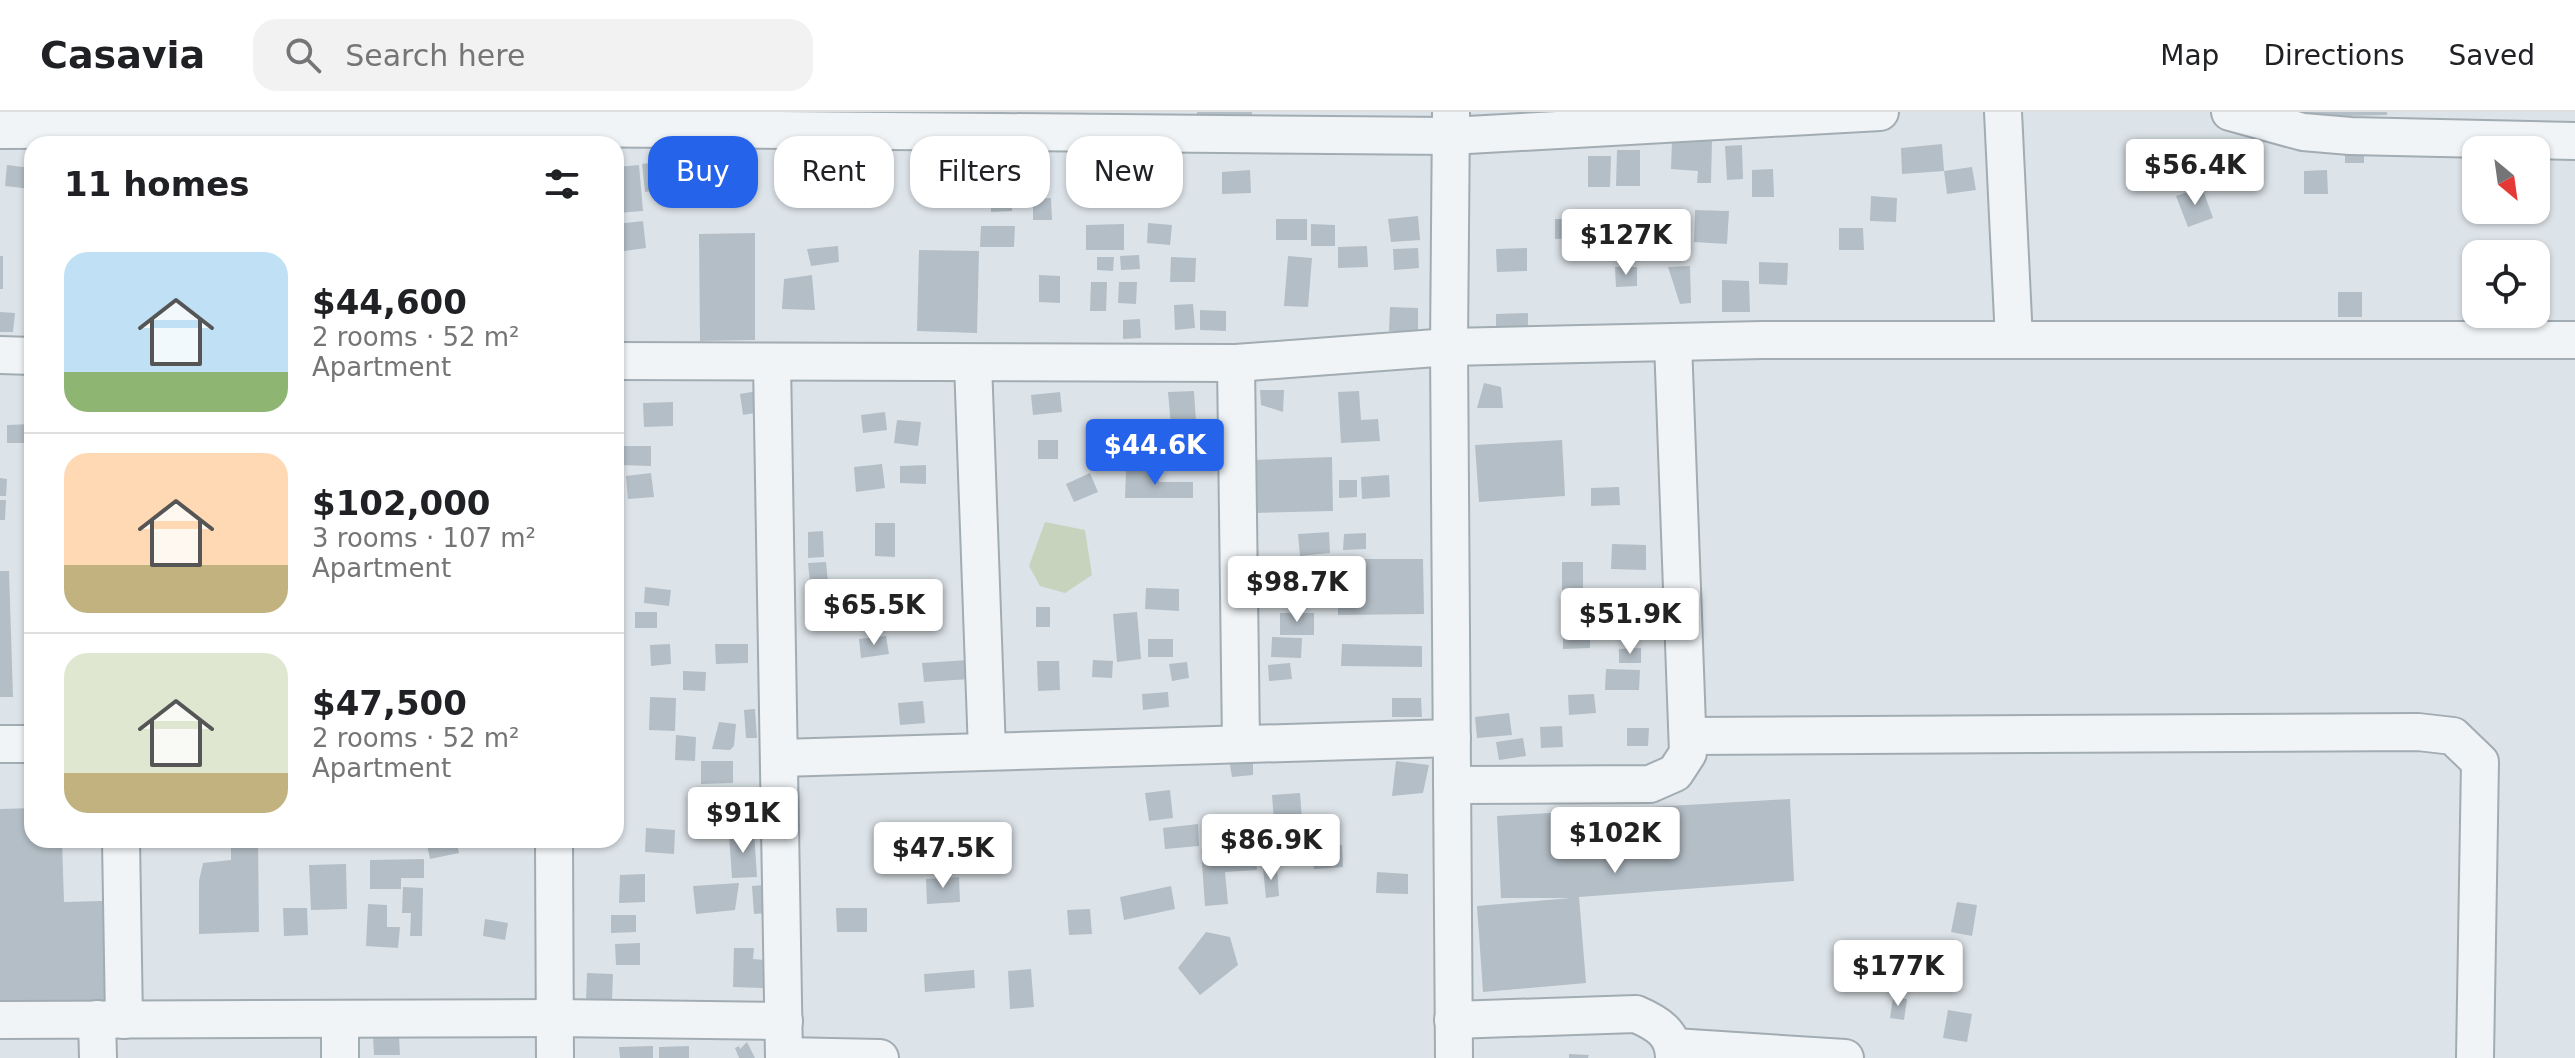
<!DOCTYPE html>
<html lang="en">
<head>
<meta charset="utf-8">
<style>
	body { margin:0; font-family:"DejaVu Sans",sans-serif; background:#f2f2f2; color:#202124; height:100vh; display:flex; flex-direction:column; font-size:30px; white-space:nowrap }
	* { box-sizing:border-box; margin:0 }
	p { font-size:26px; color:#757577 }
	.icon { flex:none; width:44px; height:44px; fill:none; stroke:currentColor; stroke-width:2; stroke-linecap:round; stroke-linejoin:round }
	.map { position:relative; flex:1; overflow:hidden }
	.panel { position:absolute; left:24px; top:24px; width:600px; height:712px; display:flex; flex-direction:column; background:#fff; border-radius:24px; box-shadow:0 2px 6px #0004 }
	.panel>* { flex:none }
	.guide { position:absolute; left:648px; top:24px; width:760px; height:72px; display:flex; gap:16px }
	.needle { width:52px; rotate:151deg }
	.buttons { position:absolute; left:2462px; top:24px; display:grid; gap:16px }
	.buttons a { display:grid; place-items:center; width:88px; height:88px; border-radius:16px; background:#fff; box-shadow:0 2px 6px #0004; font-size:40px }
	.price { position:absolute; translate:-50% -68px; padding:0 18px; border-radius:8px; background:#fff; color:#222; font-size:26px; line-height:52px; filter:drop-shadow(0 2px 4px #0008) }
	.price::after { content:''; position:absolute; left:50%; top:48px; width:24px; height:18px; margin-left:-12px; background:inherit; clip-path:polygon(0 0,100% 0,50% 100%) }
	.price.on { background:#2563eb; color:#fff }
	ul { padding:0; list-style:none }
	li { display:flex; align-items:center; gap:24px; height:200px; padding:0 40px }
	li+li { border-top:2px solid #e0e0e0 }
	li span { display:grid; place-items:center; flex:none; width:224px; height:160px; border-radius:24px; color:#555 }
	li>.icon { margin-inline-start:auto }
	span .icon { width:96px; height:96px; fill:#fffc; stroke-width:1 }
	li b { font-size:34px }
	h2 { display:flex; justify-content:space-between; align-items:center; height:96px; padding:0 40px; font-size:34px }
	.tag { padding:0 28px; border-radius:24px; background:#fff; box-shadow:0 2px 6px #0004; font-size:28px; line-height:72px }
	.tag.on { background:#2563eb; color:#fff }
	header { display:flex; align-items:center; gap:48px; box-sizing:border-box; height:112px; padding:0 40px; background:#fff; border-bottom:2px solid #e0e0e0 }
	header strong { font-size:38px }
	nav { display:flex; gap:44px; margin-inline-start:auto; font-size:28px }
	.search { width:560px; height:72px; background:#f2f2f2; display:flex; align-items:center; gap:20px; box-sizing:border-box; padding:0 28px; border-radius:24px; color:#757577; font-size:30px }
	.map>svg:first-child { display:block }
	.green { fill:#c7d3bd }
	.building { fill:#b4bec6 }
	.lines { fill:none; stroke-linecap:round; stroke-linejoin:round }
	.street-casing { stroke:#a2acb3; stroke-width:40 }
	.street { stroke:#f0f4f6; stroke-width:36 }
</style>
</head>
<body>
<header>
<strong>Casavia</strong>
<div class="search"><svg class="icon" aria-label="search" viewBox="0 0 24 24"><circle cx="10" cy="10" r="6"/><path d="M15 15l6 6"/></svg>Search here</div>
<nav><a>Map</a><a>Directions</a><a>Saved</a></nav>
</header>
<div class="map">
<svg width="2575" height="946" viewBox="0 0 2575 946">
	<rect width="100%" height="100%" fill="#dde4e9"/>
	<path class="green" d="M1045,410l40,8 7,45 -27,18 -25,-7 -11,-20z"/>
	<g class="building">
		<rect x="1197" y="0" width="55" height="4"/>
		<path d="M2304,0h83v3l-83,2z"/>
		<path d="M1672,28l40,1 -1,42h-14l1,-12 -27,-2z"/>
		<path d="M1942,32l2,27 -42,3 -1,-26z"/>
		<path d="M2364,32v19h-19v-18z"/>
		<path d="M1742,33l1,34 -16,1 -2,-34z"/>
		<path d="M1617,38h23v36h-24z"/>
		<path d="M1588,44h23l-1,31h-22z"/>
		<path d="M672,48l4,28 -31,4 -3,-28z"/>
		<path d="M7,53l25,3 -1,21 -26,-3z"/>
		<path d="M639,53l4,46 -27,2v-46z"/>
		<path d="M1972,55l4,23 -29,4 -3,-23z"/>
		<path d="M1773,57l1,28h-22v-27z"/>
		<path d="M1250,58l1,23 -29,1v-22z"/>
		<path d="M2327,58l1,24h-24v-23z"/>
		<path d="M2202,75l11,31 -25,9 -12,-31z"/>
		<path d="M1871,84l26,2 -1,24 -26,-1z"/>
		<path d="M1012,86v13l-21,1v-13z"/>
		<path d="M1051,86l1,22h-19v-21z"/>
		<path d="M1695,98l34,1 -2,33 -33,-2z"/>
		<path d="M1659,99l29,1 -1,25h-28z"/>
		<path d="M1418,104l2,24 -29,2 -3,-23z"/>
		<rect x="1276" y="107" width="31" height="21"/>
		<path d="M1555,107h27l-1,19 -26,1z"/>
		<path d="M1586,108l54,1v23h-55z"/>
		<path d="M643,109l3,27 -29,4 -1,-28z"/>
		<path d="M1148,111l24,2 -2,20 -23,-2z"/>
		<path d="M1124,112v26h-38v-25z"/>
		<path d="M1311,112l24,1v21h-24z"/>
		<path d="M981,114h34l-1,21h-34z"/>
		<path d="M1839,116h24l1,22h-25z"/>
		<path d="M755,121v107l-55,1 -1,-107z"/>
		<path d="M838,134l1,16 -28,4 -4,-17z"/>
		<path d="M1367,134l1,21 -30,1v-21z"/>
		<path d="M1418,136l1,20 -25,2 -1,-21z"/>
		<path d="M1527,136v23l-30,1 -1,-23z"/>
		<path d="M919,138l60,1 -2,82 -60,-2z"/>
		<path d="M1139,143l1,14 -19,1 -1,-14z"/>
		<rect x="0" y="144" width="3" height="33"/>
		<path d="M1288,144l24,2 -4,49 -24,-1z"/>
		<path d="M1097,145h17l-1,14 -16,-1z"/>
		<path d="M1171,145l25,1 -1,24h-25z"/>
		<path d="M1759,150l29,1 -1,22 -28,-1z"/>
		<path d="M1690,154l1,37 -11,1 -12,-37z"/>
		<path d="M1615,155h22v19l-21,1z"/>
		<path d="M812,163l3,35 -33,-1 2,-30z"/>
		<path d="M1039,163l21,1v27l-21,-1z"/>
		<path d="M1722,168l27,1 1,31h-28z"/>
		<path d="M1091,170h16l-1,29h-16z"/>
		<path d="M1119,170h18l-1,22 -18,-1z"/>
		<rect x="2338" y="180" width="24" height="25"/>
		<path d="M1193,192l2,24 -20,2 -1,-25z"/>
		<path d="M1390,195l28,1v23h-29z"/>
		<path d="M1200,198l26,1v20l-26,-1z"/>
		<path d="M0,200l15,1 -2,19h-13z"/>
		<path d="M1528,201v16l-32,1v-16z"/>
		<path d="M1140,207l1,19 -18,1v-19z"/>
		<path d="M1484,271l17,4 2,21h-26z"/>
		<path d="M1260,278h24l-1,22 -22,-7z"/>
		<path d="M757,279l4,21 -18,3 -3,-21z"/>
		<path d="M1194,279l3,47 -25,1 -4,-47z"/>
		<path d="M1359,279l2,29 17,-1 2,22 -39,2 -3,-51z"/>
		<path d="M1060,280l2,20 -29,3 -2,-20z"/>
		<path d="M673,290v24l-29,1 -1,-24z"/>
		<path d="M885,300l2,18 -24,3 -2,-18z"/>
		<path d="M897,308l24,2 -3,24 -24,-3z"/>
		<path d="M31,312l1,19h-25v-18z"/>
		<rect x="1038" y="328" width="20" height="19"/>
		<path d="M1562,328l3,56 -86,6 -4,-57z"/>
		<path d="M621,334h30v20l-31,-1z"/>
		<path d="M1332,345l1,54 -79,2 -2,-53z"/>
		<path d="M882,352l3,24 -29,4 -2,-25z"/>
		<path d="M926,353v19l-26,-1v-17z"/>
		<path d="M1126,359h33v11h34v16h-68z"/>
		<path d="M651,361l3,24 -26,2 -2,-23z"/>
		<path d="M1090,361l8,19 -24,10 -8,-18z"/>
		<path d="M1389,363l1,22 -28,2 -1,-22z"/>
		<path d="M0,366l7,1 -1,17h-6z"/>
		<path d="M1339,368h18v17l-18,1z"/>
		<path d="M1619,375l1,18 -29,1v-18z"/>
		<path d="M0,388h6l-1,20h-5z"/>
		<path d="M875,411h20v34l-20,-1z"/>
		<path d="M823,419l1,26 -16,1v-26z"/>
		<path d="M1329,420l1,21 -30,3 -2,-22z"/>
		<path d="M1366,421v16l-23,1 1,-16z"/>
		<path d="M1612,432l34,1v25l-35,-1z"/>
		<path d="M1338,447h85l1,55 -86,1z"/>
		<path d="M826,450l2,20 -18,1 -2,-20z"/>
		<rect x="1562" y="450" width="21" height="31"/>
		<path d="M0,459h9l4,126h-13z"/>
		<path d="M873,468l16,1 -1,29 -16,-1z"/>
		<path d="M645,475l26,3 -2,16 -25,-3z"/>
		<path d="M1146,476l33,1v22l-34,-2z"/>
		<rect x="1036" y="495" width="14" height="20"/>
		<path d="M1632,498l1,25 -33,2 -1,-25z"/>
		<rect x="635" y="500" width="22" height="16"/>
		<path d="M1137,500l4,47 -24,3 -4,-48z"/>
		<rect x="1280" y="501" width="34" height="22"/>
		<path d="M1563,502h27v34l-27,1z"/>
		<path d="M886,524l3,18 -28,4 -2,-19z"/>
		<path d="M1272,525l30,1 -1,20 -30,-1z"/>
		<rect x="1148" y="527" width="25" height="18"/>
		<path d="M670,532l1,20 -20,2 -1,-21z"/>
		<path d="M715,532h33v19l-32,1z"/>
		<path d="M1342,532l80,2v21l-81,-1z"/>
		<path d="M1641,536v15h-22v-14z"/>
		<path d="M968,548l2,19 -46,3 -2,-19z"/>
		<path d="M1093,548l20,1 -1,17 -20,-1z"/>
		<path d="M1037,549h22l1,29 -22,1z"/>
		<path d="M1187,550l2,16 -17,3 -3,-17z"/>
		<path d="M1290,551l2,16 -23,2 -1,-16z"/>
		<path d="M1606,557l34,1 -1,20h-34z"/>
		<path d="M683,559l23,1 -1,19 -22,-1z"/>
		<path d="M1168,580l1,15 -26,3 -1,-16z"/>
		<path d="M1594,582l2,19 -27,2 -1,-20z"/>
		<path d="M650,585l26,1 -1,33 -26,-1z"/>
		<path d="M1392,586h29l1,19h-30z"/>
		<path d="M923,589l2,22 -25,2 -2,-22z"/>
		<path d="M755,597l2,29h-11l-2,-28z"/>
		<path d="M1509,601l3,22 -35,3 -2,-21z"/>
		<path d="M719,610l17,2 -2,22 -4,4 -18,-1z"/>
		<path d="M1562,614l1,21 -22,1 -1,-21z"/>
		<path d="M1627,616h22l-1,18h-21z"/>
		<path d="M676,623l20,2 -1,24 -20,-1z"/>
		<path d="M1523,626l3,18 -27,4 -3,-18z"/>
		<path d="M616,643h4l-1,33h-3z"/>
		<path d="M1229,647l24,1v15l-21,2z"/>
		<path d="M701,649h32v22l-32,1z"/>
		<path d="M1396,649l33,4 -6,28 -31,3z"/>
		<path d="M1170,678l3,28 -24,3 -4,-28z"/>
		<path d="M1300,681l2,27 -28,2 -2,-27z"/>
		<path d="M1790,687l4,82 -215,16 7,86 -103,9 -6,-86 94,-8h-70l-4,-82z"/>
		<path d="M32,696v32h30l2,62 74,-2 4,101 -142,6v-198z"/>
		<path d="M1253,708l4,50 -32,2 3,32 -23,2 -4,-57 24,-1 -1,-26z"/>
		<path d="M1198,712l1,22 -34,3 -2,-21z"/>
		<path d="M646,716l29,2 -1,24 -29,-2z"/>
		<path d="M754,720l3,45 -25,1 -3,-44z"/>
		<path d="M231,728h27l1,92 -60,2v-53l4,-18 28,-3z"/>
		<path d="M377,728h26v6l-27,-2z"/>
		<path d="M426,728h30l3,13 -29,6z"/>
		<path d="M1342,733l1,22 -29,2 -1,-23z"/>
		<path d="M424,747v19h-23v11h-31v-29z"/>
		<path d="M346,752l1,45 -36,1 -2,-45z"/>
		<path d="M1277,755l2,29 -13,2 -3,-30z"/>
		<path d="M1377,760l31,2v20l-32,-1z"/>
		<path d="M645,762v28l-26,1 1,-28z"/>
		<path d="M959,765l1,25 -33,2 -1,-25z"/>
		<path d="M739,771l-4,27 -39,4 -3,-28z"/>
		<path d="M779,772l2,28 -27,2 -2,-28z"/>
		<path d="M1171,774l4,23 -51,11 -4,-23z"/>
		<path d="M403,775l20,1 -1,48h-12l1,-23h-9z"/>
		<path d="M1957,790l20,3 -5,31 -21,-4z"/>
		<path d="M368,792l19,1v22h13l-2,21 -32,-2z"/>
		<path d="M283,796h24l1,27 -24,1z"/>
		<path d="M836,796h31v24h-30z"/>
		<path d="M1090,797l2,25 -23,1 -2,-25z"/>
		<path d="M611,803h25v17l-25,1z"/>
		<path d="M485,807l23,4 -3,17 -22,-4z"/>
		<path d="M1206,820l24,5 8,28 -38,30 -22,-27z"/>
		<path d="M640,831v22h-24l-1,-21z"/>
		<path d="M734,836h20l-1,11 11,1 -1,28 -30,-1z"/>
		<path d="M1031,857l3,38 -24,2 -2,-38z"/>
		<path d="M974,858l1,18 -50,4 -1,-18z"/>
		<path d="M587,861l26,1 -1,27h-26z"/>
		<path d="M1893,885l14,2 -3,21 -14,-2z"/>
		<path d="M1948,898l24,4 -5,28 -24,-4z"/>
		<path d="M399,924l1,19h-26l-1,-18z"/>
		<path d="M747,930l8,16h-16l-4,-10 4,-2 1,3z"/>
		<path d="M653,934v12h-33l-1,-11z"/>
		<path d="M689,934v12h-30v-11z"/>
		<path d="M1569,942l20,1 -1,3h-19z"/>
	</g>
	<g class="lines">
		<defs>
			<g id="street">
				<path d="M2003,0l11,228"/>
				<path d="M2230,0l73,20 47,4 225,5"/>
				<path d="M1451,2l-2,233 5,711"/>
				<path d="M0,18l555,-2 895,8 430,-24"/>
				<path d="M0,243l32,1"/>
				<path d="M616,249l620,2 213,-16 314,-7h812"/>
				<path d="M772,251l12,695"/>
				<path d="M973,251l14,388"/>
				<path d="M1236,251l5,381"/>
				<path d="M1688,624l730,-4 35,4 27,26 -5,296"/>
				<path d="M0,632h32"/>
				<path d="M780,646l672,-20"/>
				<path d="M1452,673l198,-1 25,-11 13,-20 -15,-411"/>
				<path d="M121,728l3,180"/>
				<path d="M554,728l1,218"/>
				<path d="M97,907l1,39"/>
				<path d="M340,907v39"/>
				<path d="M0,908l554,-2 230,3"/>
				<path d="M1453,908l183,-6c21,9 38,19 38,44"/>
				<path d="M1674,935l171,11"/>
				<path d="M784,944l96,2"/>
			</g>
		</defs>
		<use href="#street" class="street-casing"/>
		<use href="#street" class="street"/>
	</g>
</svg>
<div class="buttons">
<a><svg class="needle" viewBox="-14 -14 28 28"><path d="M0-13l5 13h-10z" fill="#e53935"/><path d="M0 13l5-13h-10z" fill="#757577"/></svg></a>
<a><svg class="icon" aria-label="locate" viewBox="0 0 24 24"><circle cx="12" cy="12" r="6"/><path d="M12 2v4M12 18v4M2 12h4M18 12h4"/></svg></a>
</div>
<b class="price" style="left:2195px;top:95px">$56.4K</b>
<b class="price" style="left:1626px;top:165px">$127K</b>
<b class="price on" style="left:1155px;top:375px">$44.6K</b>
<b class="price" style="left:1297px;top:512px">$98.7K</b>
<b class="price" style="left:874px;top:535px">$65.5K</b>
<b class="price" style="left:1630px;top:544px">$51.9K</b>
<b class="price" style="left:743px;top:743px">$91K</b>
<b class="price" style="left:1615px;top:763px">$102K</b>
<b class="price" style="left:1271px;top:770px">$86.9K</b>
<b class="price" style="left:943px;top:778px">$47.5K</b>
<b class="price" style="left:1898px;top:896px">$177K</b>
<div class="guide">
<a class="tag on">Buy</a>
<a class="tag">Rent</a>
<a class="tag">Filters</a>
<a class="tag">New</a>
</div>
<section class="panel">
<h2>11 homes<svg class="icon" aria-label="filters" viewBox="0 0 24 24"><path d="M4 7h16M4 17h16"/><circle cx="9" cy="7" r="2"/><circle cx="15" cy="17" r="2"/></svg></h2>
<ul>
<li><span style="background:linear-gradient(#bfe0f5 75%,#8fb573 0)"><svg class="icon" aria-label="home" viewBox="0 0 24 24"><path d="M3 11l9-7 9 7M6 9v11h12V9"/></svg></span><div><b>$44,600</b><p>2 rooms · 52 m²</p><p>Apartment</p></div></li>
<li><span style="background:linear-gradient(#ffd9b3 70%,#c2b280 0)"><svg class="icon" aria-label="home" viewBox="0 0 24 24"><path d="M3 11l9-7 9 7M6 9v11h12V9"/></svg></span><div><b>$102,000</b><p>3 rooms · 107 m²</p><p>Apartment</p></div></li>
<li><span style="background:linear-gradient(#dfe7d0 75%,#c2b280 0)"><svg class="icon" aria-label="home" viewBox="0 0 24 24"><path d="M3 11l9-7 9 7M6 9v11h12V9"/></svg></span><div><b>$47,500</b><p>2 rooms · 52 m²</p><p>Apartment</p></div></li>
</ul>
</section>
</div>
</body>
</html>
